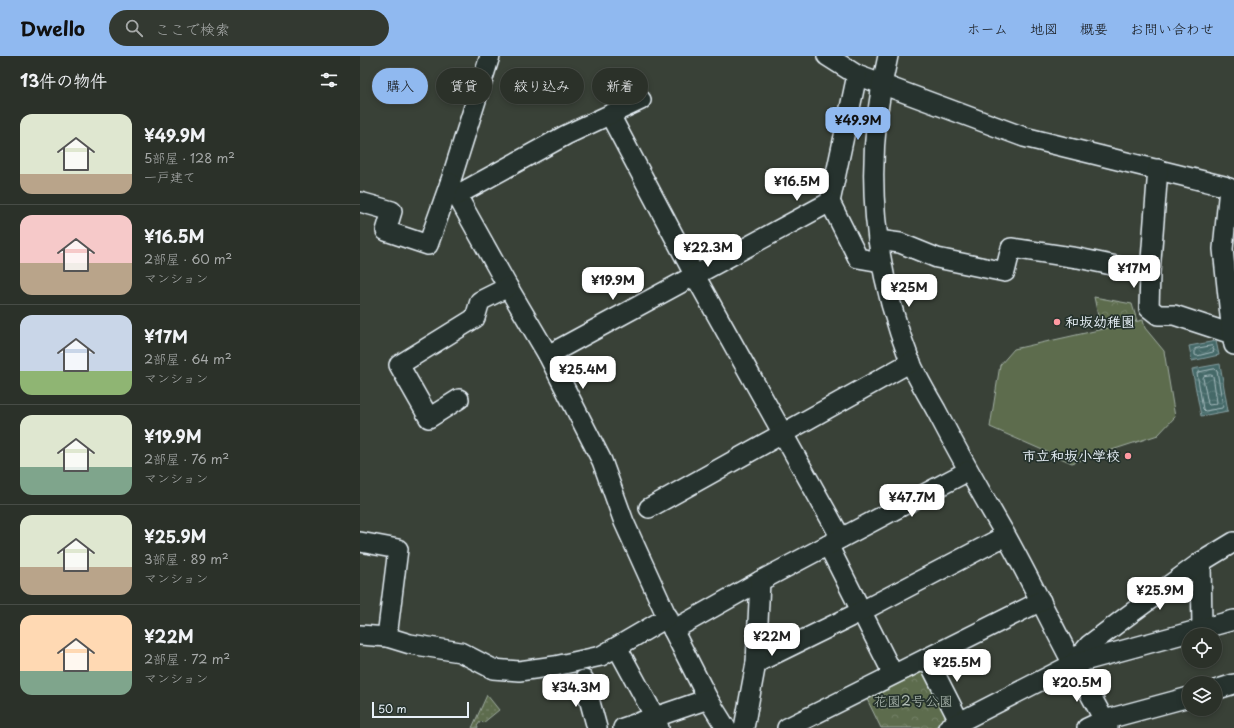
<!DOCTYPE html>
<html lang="ja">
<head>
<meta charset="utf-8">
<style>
	body { margin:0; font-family:"Playpen Sans","Klee One",sans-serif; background:#333931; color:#f1f3f6; height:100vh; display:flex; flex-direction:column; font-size:15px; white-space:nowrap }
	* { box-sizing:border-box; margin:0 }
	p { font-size:13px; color:#a6a9a8 }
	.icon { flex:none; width:22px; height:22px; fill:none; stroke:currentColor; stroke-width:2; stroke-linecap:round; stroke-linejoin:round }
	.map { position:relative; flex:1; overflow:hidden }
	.panel { display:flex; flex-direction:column; background:#2b3129; width:360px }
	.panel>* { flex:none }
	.hud { position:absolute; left:12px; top:12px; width:380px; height:36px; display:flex; gap:8px }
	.tools { position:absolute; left:822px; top:572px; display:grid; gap:8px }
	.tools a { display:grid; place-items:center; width:40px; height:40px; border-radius:50%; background:#2b3129; box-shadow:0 2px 6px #0003,0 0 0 1px #474c46; font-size:20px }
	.scale { position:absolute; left:12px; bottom:10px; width:97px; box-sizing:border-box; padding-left:4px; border:2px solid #e8f1f8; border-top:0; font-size:11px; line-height:14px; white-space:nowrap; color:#e8f1f8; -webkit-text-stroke:3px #26332d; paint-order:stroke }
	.price { position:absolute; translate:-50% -34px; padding:0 9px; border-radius:8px; background:#fff; color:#222; font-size:13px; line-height:26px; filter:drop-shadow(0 1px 2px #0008) }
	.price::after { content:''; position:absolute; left:50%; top:24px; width:12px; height:9px; margin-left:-6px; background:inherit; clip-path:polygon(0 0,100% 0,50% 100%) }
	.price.current { background:#90b9f0; color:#111 }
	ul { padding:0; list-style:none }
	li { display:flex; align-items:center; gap:12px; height:100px; padding:0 20px }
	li+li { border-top:1px solid #474c46 }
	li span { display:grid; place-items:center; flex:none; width:112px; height:80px; border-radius:12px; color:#555 }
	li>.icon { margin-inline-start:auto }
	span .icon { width:48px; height:48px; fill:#fffc; stroke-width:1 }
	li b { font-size:17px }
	h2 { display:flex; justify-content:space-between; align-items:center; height:48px; padding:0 20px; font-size:17px }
	.chip { padding:0 14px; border-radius:18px; background:#2b3129; box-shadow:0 2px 6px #0003,0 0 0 1px #474c46; font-size:14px; line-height:36px }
	.chip.current { background:#90b9f0; color:#111 }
	header { display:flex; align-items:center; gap:24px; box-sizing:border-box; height:56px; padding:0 20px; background:#90b9f0; color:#111 }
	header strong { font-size:19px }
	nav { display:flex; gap:22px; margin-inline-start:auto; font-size:14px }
	.search { width:280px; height:36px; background:#333931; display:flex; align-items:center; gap:10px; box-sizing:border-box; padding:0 14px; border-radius:22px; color:#a6a9a8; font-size:15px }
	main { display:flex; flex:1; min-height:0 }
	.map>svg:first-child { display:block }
	.park { fill:url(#park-crowns); stroke:#a2aea3 }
	.garden { fill:url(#garden-dots); stroke:#a2aea3 }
	.pitch { fill:#5d6c4e; stroke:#a2aea3 }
	.water { fill:url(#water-waves); stroke:#869fa2 }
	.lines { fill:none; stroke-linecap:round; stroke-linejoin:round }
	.shore { stroke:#a6bbbe; stroke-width:1 }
	.minor-casing { stroke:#e8f1f8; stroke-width:22 }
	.minor { stroke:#26332d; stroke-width:19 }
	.poi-dot { fill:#ff9aa2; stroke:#26332d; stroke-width:1.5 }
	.labels { text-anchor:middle; stroke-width:3.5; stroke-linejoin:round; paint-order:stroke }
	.poi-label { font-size:14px; font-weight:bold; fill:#e8f1f8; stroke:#26332d; text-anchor:start }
	.park-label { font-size:14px; fill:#b0bcb4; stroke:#26332d }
</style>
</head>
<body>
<header>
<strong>Dwello</strong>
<div class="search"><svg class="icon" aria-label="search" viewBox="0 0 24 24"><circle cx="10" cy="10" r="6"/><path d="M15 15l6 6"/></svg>ここで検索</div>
<nav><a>ホーム</a><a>地図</a><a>概要</a><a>お問い合わせ</a></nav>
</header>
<main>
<section class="panel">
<h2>13件の物件<svg class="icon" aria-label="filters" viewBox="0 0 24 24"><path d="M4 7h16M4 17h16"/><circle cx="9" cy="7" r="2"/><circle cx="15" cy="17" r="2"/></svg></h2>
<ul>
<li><span style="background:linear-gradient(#dfe7d0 75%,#b9a48a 0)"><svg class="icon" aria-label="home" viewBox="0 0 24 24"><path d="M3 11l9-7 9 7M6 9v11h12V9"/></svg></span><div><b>¥49.9M</b><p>5部屋 · 128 m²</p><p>一戸建て</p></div></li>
<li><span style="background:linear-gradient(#f6c9c9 60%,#b9a48a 0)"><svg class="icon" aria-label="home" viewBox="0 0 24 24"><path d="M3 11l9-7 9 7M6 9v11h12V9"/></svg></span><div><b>¥16.5M</b><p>2部屋 · 60 m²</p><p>マンション</p></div></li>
<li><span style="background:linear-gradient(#c9d6e8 70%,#8fb573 0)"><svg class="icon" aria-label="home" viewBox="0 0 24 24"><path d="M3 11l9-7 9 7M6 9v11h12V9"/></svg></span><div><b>¥17M</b><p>2部屋 · 64 m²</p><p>マンション</p></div></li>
<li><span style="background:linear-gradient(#dfe7d0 65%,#7fa58c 0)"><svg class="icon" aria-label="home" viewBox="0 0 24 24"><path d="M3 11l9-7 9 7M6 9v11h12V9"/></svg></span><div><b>¥19.9M</b><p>2部屋 · 76 m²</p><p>マンション</p></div></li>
<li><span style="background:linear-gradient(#dfe7d0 65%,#b9a48a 0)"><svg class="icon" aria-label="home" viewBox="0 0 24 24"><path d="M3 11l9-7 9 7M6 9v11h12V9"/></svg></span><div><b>¥25.9M</b><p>3部屋 · 89 m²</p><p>マンション</p></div></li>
<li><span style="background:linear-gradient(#ffd9b3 70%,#7fa58c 0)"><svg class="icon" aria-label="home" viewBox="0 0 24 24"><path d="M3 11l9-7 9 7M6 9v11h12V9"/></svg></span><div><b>¥22M</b><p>2部屋 · 72 m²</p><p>マンション</p></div></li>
</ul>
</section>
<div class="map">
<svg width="874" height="672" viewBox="0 0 874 672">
	<defs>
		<pattern id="park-crowns" width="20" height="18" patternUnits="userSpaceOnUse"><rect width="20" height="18" fill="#5d6c4e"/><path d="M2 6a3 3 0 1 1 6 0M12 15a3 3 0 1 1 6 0" fill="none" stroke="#748168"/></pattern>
		<pattern id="garden-dots" width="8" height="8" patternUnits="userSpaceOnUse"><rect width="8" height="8" fill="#5d6c4e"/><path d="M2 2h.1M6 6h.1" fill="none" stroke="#748168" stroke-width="1.8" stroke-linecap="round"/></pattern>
		<pattern id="water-waves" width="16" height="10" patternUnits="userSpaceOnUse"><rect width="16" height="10" fill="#446968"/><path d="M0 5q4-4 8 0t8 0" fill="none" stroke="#5f7f7e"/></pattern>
	</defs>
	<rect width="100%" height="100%" fill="#394137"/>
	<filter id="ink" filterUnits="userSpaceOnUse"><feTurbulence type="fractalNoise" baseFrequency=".025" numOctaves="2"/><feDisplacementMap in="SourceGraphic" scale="8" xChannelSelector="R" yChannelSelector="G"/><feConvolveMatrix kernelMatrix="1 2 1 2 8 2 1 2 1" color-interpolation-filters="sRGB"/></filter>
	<g filter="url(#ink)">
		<g class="park">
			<path d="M734,241l38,7 5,17 -36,9z"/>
			<path d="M565,609l26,53 -18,10h-52l-16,-33z"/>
		</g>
		<path class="garden" d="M127,639l12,15 -16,13 -2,-2 -4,5 1,2h-6z"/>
		<path class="pitch" d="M783,264l2,8 19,23 11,66 -17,18 -86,28 -82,-36 10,-62 14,-16z"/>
		<g class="water">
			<path d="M856,285l3,14 -27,6 -3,-15z"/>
			<path d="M860,308l8,47 -27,5 -9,-47z"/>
		</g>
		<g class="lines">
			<g class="shore">
				<path d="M852,290l2,5 -1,1 -16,4 -2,-1v-6z"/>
				<path d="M855,313l2,2 6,35 -1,2 -17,3 -2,-2 -6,-36 2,-1z"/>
				<path d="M851,319l2,1 4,26 -1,2 -7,1 -1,-1 -5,-26 1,-2z"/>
			</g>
			<defs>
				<g id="minor">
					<path d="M130,0l-40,127 58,104 40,68 54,106 22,61 49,108 35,69 18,29"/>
					<path d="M467,0l30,19 167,62 200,49 10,5"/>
					<path d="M528,0c-25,104 -17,206 22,305 7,17 17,33 26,49 22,42 45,83 69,124 24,43 45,87 68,130 12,21 24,42 35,64"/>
					<path d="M250,59l84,159 147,264"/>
					<path d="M798,113l-8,104 -1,35 9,7h16l58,19 2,11"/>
					<path d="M869,132l-6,61 9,85"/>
					<path d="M97,139l109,-60 75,-35"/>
					<path d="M0,146l32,9 -6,20 42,14 22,-62"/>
					<path d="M470,146l27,-127"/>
					<path d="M518,184l22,3 37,15 68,14 6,-24 67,10 72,15"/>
					<path d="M188,299l282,-153 28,56 23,4"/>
					<path d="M99,343l-30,19 -30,-53 76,-47 5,-17 28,-14"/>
					<path d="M289,452l262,-146"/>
					<path d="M0,486l38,7 -11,88"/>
					<path d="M468,489l65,129"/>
					<path d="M841,506l1,66"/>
					<path d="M313,574l87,-49 208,-110"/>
					<path d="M0,579l27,2 23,7 50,8 33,17 26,2 36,-5 46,-10 67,-39"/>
					<path d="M257,591l38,70 4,11"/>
					<path d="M567,602l32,63"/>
					<path d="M396,607l106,-52 143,-75"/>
					<path d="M713,608l16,-19 37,-28 75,-55 33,-20"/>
					<path d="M224,624l13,48"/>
					<path d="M855,634l19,-6"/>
					<path d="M263,672l85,-29"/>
					<path d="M384,672l12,-65 4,-82"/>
					<path d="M427,672l254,-127"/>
					<path d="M588,672l125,-64 161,-44"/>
					<path d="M727,672l17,-8 85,-23"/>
				</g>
			</defs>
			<use href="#minor" class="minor-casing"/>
			<use href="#minor" class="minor"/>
		</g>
	</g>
	<g class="poi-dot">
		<circle cx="697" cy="266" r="4"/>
		<circle cx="768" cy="400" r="4"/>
	</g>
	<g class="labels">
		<g class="poi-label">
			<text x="705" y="271">和坂幼稚園</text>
			<text x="760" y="405" text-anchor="end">市立和坂小学校</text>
		</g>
		<g class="park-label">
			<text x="553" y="650">花園2号公園</text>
		</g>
	</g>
</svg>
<div class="tools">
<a><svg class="icon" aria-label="locate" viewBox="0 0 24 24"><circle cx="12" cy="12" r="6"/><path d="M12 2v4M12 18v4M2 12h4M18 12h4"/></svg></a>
<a><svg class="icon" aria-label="layers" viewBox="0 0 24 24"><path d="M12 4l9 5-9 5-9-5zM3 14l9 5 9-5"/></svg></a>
</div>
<div class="scale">50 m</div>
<b class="price current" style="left:498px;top:85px">¥49.9M</b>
<b class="price" style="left:437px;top:146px">¥16.5M</b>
<b class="price" style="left:348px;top:212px">¥22.3M</b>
<b class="price" style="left:774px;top:233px">¥17M</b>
<b class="price" style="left:253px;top:245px">¥19.9M</b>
<b class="price" style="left:549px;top:252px">¥25M</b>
<b class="price" style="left:223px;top:334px">¥25.4M</b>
<b class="price" style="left:552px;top:462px">¥47.7M</b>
<b class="price" style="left:800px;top:555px">¥25.9M</b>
<b class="price" style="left:412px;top:601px">¥22M</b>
<b class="price" style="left:597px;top:627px">¥25.5M</b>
<b class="price" style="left:717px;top:647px">¥20.5M</b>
<b class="price" style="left:216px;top:652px">¥34.3M</b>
<div class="hud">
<a class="chip current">購入</a>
<a class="chip">賃貸</a>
<a class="chip">絞り込み</a>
<a class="chip">新着</a>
</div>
</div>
</main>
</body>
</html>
